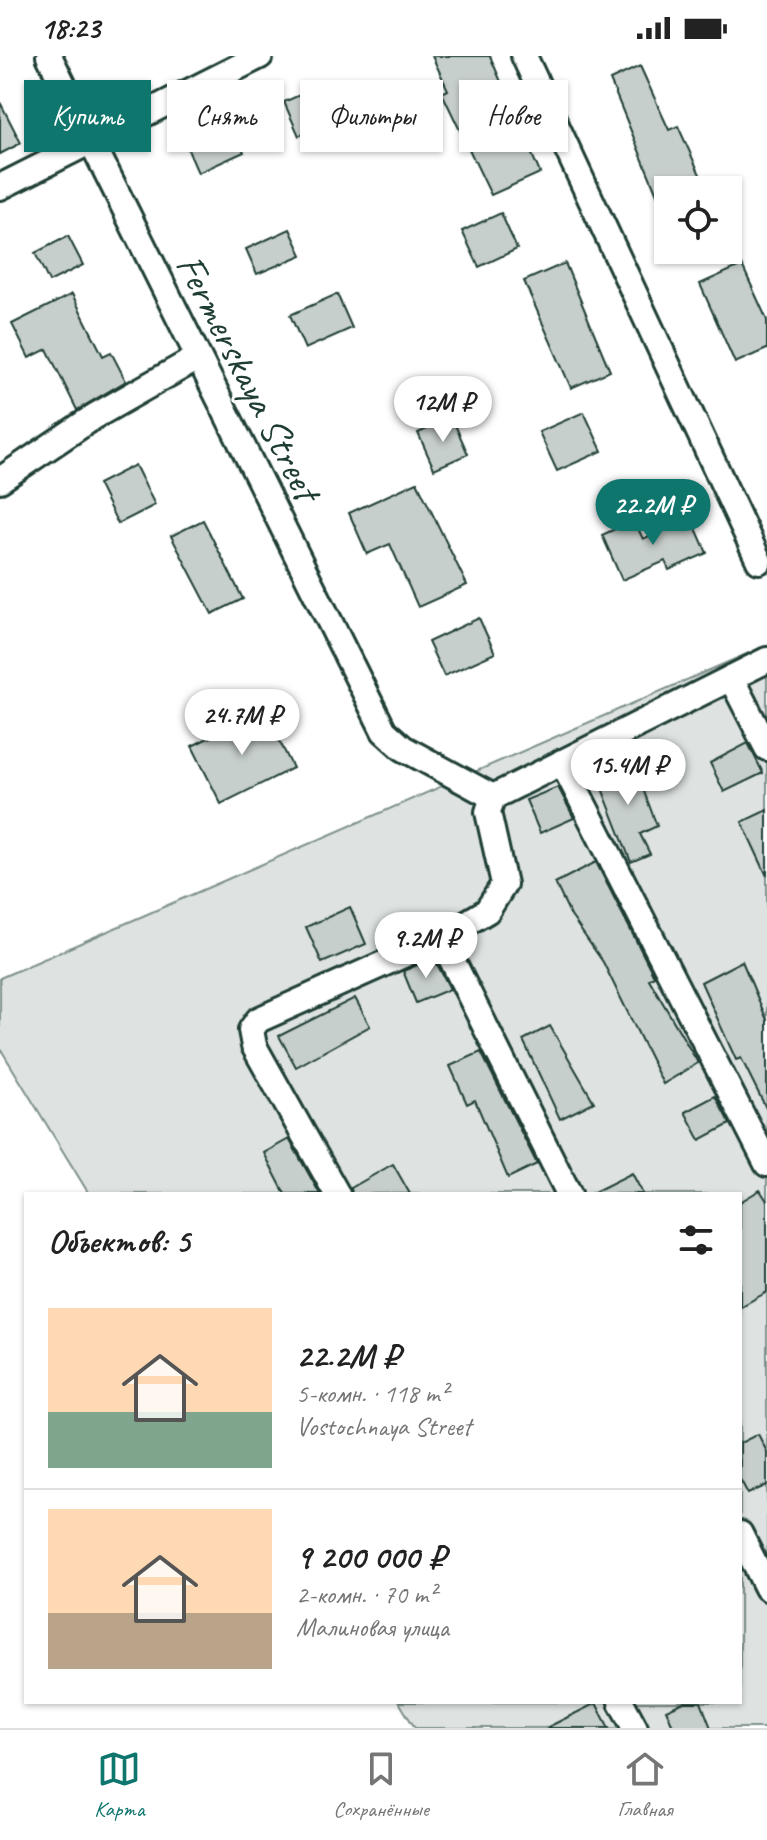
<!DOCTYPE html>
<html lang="ru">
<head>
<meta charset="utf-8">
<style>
	body { margin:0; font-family:Caveat,sans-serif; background:#f2f2f2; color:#222; height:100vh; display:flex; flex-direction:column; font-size:30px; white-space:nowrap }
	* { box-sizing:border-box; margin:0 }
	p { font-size:26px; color:#767676 }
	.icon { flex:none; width:44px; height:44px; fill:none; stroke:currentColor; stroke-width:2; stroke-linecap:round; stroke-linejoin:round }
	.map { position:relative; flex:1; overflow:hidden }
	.panel { position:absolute; left:24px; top:1136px; width:718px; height:512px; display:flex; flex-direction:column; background:#fff; border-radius:0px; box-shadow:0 2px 6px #0004 }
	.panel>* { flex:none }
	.guide { position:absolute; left:24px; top:24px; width:720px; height:72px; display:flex; gap:16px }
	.fabs { position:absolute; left:654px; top:120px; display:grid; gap:16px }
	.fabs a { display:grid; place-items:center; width:88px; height:88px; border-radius:0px; background:#fff; box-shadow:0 2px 6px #0004; font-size:40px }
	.price { position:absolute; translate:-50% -68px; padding:0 18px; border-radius:28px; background:#fff; color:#222; font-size:26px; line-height:52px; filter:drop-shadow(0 2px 4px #0008) }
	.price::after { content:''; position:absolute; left:50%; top:48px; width:24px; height:18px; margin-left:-12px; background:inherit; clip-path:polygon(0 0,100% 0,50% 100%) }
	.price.selected { background:#0f766e; color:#fff }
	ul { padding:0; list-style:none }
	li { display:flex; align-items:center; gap:24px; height:200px; padding:0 24px }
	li+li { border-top:2px solid #e0e0e0 }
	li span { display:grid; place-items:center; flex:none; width:224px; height:160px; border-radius:0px; color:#555 }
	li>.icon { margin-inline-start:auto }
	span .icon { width:96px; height:96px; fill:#fffc; stroke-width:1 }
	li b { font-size:34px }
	h2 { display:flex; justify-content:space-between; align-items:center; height:96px; padding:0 24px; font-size:34px }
	.tag { padding:0 28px; border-radius:0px; background:#fff; box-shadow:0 2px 6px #0004; font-size:28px; line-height:72px }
	.tag.selected { background:#0f766e; color:#fff }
	.status { display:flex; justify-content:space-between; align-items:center; height:56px; padding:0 40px; background:#fff; direction:ltr }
	.status svg { height:22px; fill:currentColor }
	.dock { display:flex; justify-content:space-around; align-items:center; height:112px; border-top:2px solid #e0e0e0; background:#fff; font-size:22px; color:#767676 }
	.dock a { display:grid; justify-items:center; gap:4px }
	.dock .selected { color:#0f766e }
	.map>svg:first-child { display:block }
	.green { fill:#dee3e2; stroke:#7e908b; stroke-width:2 }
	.building { fill:#c7cfcc; stroke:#1f3d34; stroke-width:2 }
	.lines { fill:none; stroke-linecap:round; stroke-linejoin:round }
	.street-casing { stroke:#1f3d34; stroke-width:30 }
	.street { stroke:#fff; stroke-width:24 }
	.labels { text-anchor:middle; stroke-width:6; stroke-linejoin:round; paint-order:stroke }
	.street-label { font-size:40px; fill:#1f3d34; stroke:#fff }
</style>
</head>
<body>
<div class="status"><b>18:23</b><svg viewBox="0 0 49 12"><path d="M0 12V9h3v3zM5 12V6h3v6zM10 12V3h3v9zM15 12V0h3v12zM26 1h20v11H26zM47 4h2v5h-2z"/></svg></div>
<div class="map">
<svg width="767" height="1672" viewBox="0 0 767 1672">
	<rect width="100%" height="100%" fill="#fff"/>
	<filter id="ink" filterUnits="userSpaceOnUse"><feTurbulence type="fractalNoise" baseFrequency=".0125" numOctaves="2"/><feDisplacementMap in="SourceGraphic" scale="16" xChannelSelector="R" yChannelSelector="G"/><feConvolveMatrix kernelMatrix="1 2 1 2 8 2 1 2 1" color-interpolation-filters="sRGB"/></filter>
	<g filter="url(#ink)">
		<path class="green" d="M767,589v1083h-352l-16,-26h341v-508h-651l-89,-146v-70z"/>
		<g class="building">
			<path d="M432,0h58l50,117 -49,22 -49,-102 6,-3z"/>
			<path d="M640,10l29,64 9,-4 29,64h-39v31l-58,-141z"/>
			<path d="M313,33l15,34 -29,13 -15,-34z"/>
			<path d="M0,46l21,41 -21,11z"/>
			<path d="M227,59l17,37 -46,21 -16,-37z"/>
			<path d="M501,157l16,36 -38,18 -17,-36z"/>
			<path d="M290,173l12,26 -45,19 -11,-25z"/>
			<path d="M68,180l15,29 -34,17 -14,-29z"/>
			<path d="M565,207l45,108 -39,17 -47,-107z"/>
			<path d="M742,209l25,55v29l-32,14 -35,-79z"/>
			<path d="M72,238l31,62 8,-4 15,29 -49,29 -30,-61 -18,9 -17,-34z"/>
			<path d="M337,238l15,34 -47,21 -15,-34z"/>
			<path d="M584,356l18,39 -45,20 -18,-39z"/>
			<path d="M452,362l16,36 -34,15 -16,-36z"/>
			<path d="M135,409l20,40 -37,19 -20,-40z"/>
			<path d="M417,426l50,103 -49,22 -28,-63 -23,10 -18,-41z"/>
			<path d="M691,461l16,36 -38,17 -4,-9 -43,19 -20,-45 32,-15 9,19z"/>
			<path d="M203,464l40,79 -31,15 -41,-78z"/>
			<path d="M479,562l16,35 -51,23 -16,-34z"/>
			<path d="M264,654l29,58 -72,36 -29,-58z"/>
			<path d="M748,687l15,30 -39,19 -14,-29z"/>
			<path d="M632,704l25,66 -17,8 10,20 -19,8 -35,-89z"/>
			<path d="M558,731l16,31 -34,15 -14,-33z"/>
			<path d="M767,754v66l-25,-54z"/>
			<path d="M596,806l58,114 -5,3 49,84 -35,21 -60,-122 -32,-46 -16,-33z"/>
			<path d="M350,851l16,37 -44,19 -16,-36z"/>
			<path d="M434,902l16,31 -34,14 -13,-32z"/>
			<path d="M742,905l25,59v90l-26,-52 -5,2 -35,-78z"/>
			<path d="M355,942l15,28 -74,41 -17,-31z"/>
			<path d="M550,970l44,76 -34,17 -37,-79z"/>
			<path d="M481,996l56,112 -29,14 -33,-78 -8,4 -17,-38z"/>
			<path d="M715,1040l15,28 -30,16 -15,-28z"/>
			<path d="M289,1083l31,55h-35l-21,-41z"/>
			<path d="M393,1108l17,30h-58l-1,-6z"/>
			<path d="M632,1117l11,21h-53z"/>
			<path d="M760,1134l7,11v91l-27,15v-105z"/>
			<path d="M758,1378l9,18v33l-19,9 -8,-15v-36z"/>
			<path d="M684,1646h17l10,26h-37l-8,-18z"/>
			<path d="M596,1647l13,25h-63z"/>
		</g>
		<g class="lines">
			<defs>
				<g id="street">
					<path d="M49,0l335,675 19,17 90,49"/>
					<path d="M524,0l235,505"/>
					<path d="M0,131l260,-131"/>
					<path d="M0,424l95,-64 102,-58"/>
					<path d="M731,622l36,70"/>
					<path d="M562,706l205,402"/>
					<path d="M441,882l128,256"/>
					<path d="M337,1138l-83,-148 -3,-16 7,-10 183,-82 46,-27 17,-27 -16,-72 5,-15 274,-137"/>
					<path d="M740,1478l27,54"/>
					<path d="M621,1646l14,26"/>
				</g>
			</defs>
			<use href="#street" class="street-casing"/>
			<use href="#street" class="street"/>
		</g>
	</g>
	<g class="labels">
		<g class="street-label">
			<text transform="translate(249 321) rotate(63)" y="14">Fermerskaya Street</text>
		</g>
	</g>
</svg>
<div class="fabs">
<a><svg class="icon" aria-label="locate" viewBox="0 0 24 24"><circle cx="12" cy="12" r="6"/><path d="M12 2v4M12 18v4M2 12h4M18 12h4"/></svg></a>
</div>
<b class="price" style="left:443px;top:388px">12M ₽</b>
<b class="price selected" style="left:653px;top:491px">22.2M ₽</b>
<b class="price" style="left:242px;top:701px">24.7M ₽</b>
<b class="price" style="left:628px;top:751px">15.4M ₽</b>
<b class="price" style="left:426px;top:924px">9.2M ₽</b>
<div class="guide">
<a class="tag selected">Купить</a>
<a class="tag">Снять</a>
<a class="tag">Фильтры</a>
<a class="tag">Новое</a>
</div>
<section class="panel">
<h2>Объектов: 5<svg class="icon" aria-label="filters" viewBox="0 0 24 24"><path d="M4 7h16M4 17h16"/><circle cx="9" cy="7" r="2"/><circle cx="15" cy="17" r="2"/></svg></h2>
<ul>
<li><span style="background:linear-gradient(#ffd9b3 65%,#7fa58c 0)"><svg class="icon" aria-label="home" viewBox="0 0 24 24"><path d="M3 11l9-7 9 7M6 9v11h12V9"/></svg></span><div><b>22.2M ₽</b><p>5-комн. · 118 m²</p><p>Vostochnaya Street</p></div></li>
<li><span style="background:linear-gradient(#ffd9b3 65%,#b9a48a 0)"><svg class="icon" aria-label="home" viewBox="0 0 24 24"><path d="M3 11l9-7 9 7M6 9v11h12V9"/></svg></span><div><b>9 200 000 ₽</b><p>2-комн. · 70 m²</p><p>Малиновая улица</p></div></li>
</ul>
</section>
</div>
<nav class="dock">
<a class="selected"><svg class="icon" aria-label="map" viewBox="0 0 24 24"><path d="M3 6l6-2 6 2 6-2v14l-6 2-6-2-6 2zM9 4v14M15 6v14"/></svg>Карта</a>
<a><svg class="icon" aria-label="saved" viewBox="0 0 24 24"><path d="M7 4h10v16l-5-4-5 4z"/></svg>Сохранённые</a>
<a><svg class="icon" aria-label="home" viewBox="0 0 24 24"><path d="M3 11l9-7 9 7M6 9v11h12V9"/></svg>Главная</a>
</nav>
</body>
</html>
